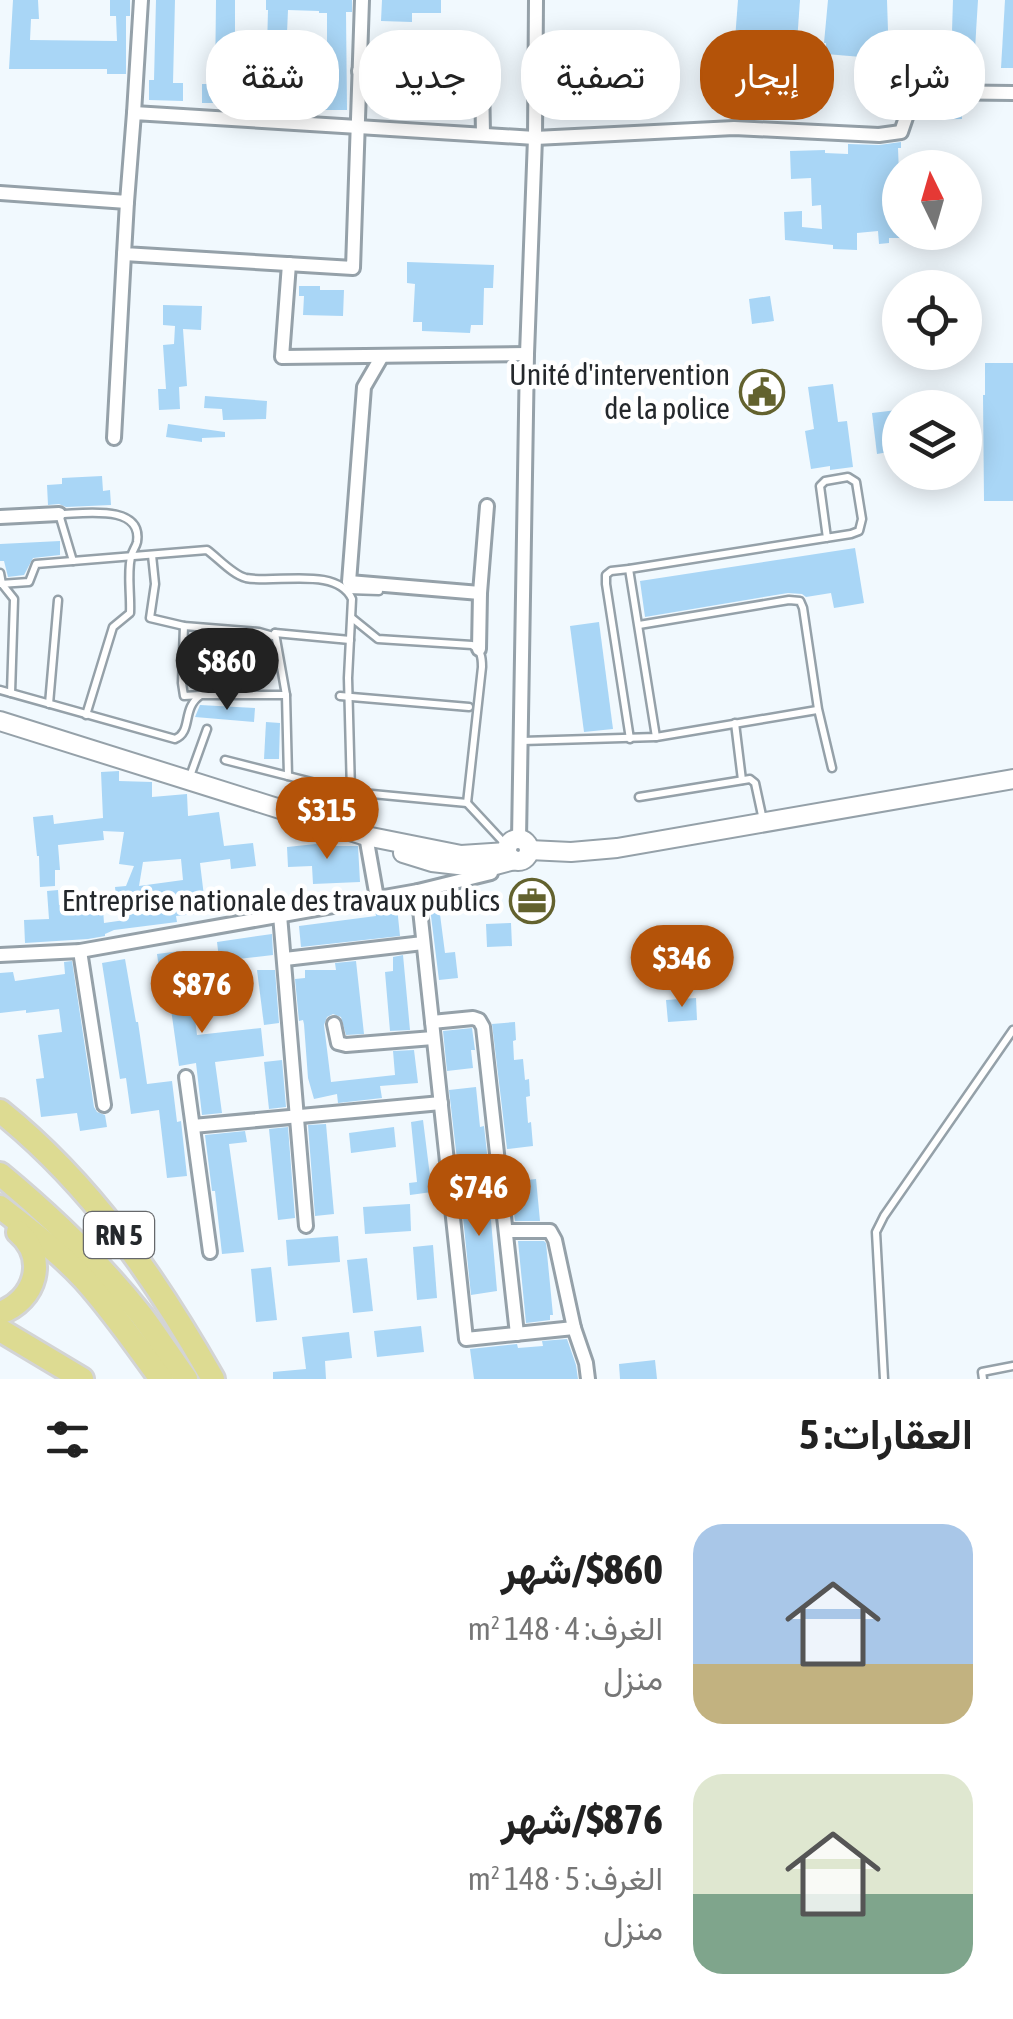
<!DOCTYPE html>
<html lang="ar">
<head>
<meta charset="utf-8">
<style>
	body { margin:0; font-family:"Asap Condensed",Vazirmatn,sans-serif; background:#f2f2f2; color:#222; direction:rtl; height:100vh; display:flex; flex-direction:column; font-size:38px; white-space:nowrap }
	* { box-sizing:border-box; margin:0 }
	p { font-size:32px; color:#767676 }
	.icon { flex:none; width:55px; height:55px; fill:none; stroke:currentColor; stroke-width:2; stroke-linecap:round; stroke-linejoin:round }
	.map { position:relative; height:1379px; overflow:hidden; direction:ltr }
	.sheet { display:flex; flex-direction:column; background:#fff; flex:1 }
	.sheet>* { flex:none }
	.guide { position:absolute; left:30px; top:30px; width:955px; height:90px; direction:rtl; display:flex; gap:20px }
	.needle { width:65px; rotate:355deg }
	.fabs { position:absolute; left:882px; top:150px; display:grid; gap:20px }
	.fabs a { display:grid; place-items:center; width:100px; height:100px; border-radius:50%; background:#fff; box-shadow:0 5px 25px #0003; font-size:50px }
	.price { position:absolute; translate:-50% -85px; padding:0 22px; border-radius:35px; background:#b45309; color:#fff; font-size:32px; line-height:65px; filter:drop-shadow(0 2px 5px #0008) }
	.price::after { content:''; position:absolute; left:50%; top:60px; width:30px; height:22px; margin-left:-15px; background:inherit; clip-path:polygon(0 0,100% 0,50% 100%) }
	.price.selected { background:#222; color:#fff }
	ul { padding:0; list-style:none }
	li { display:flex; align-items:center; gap:30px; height:250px; padding:0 40px }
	li span { display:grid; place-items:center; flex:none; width:280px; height:200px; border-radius:30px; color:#555 }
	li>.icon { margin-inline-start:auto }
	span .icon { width:120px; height:120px; fill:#fffc; stroke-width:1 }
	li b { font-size:42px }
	h2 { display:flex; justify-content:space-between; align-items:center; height:120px; padding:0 40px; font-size:42px }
	.chip { padding:0 35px; border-radius:40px; background:#fff; box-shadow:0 5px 25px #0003; font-size:35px; line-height:90px }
	.chip.selected { background:#b45309; color:#fff }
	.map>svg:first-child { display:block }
	.building { fill:#a9d6f6; fill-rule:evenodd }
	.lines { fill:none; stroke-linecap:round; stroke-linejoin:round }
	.service-casing { stroke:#95a1a9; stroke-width:11 }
	.minor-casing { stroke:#95a1a9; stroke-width:18 }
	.secondary-casing { stroke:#95a1a9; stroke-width:22 }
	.motorway-casing { stroke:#d3d4d5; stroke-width:28 }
	.service { stroke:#fff; stroke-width:6 }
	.minor { stroke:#fff; stroke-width:12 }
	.secondary { stroke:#fff; stroke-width:18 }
	.motorway { stroke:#dddb92; stroke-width:22 }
	.labels { text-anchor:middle; stroke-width:9; stroke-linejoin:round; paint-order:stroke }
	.shield { fill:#fff; stroke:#66686b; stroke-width:2.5 }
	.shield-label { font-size:28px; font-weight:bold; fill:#24282c }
	.poi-label { font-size:30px; fill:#24282c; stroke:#fff; text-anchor:end }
</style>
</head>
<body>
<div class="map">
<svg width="1013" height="1379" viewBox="0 0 1013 1379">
	<rect width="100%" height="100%" fill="#f1f9fe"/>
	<g class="building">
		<path d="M13,0h25l1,19h-8l-1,21 87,1 -1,-25h-6v-16h20v16h-4v58h-19v-5h-98z"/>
		<path d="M156,0h19l-2,83h10v18l-34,-1v-20h5z"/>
		<path d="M216,0h19v103h-33v-19h13z"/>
		<path d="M266,0h86v12h-6l1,98h-34v-19h14v-78h-8v-2l-31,-1 -3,69h10l-1,29 -33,-1v-19h5l2,-78h-2z"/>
		<path d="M382,0h59v13h-29v9l-31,-1z"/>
		<path d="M738,0h62l-8,113 -59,-4 -1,-30z"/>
		<path d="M828,0h59l1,31 -3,28 -59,-5v-11h-2z"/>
		<path d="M953,0h25l-4,65 -23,-2z"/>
		<path d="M1005,0h8v68h-12z"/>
		<path d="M379,38l34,2v14l-35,-2z"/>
		<path d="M961,103l1,16 -39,1v-15z"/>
		<path d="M901,142v6h-3l1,26h-9l1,19 -8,1 1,21h2l1,5 13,1v17h-11v5l-10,1 -1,-13 -21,2v17l-24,-1v-4l-48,-5 -1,-28 18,-1v16l20,2 -1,-24 -9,1 -1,-28 -20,1 -1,-28 35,-1v3l23,1v-10l31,1z"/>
		<path d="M407,262l87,3 -1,23h-9l-1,37h-12l-1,8 -48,-2v-9h-9l2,-38 -8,-1z"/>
		<path d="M299,286h21v4h24l-1,26 -40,-1 1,-19h-5z"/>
		<path d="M770,296l4,25 -22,3 -3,-25z"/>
		<path d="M163,305l39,1 -1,24 -18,-1 4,57 -8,1 1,22 -21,1 -1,-21h8l-3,-44 11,-1 1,-18 -12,-1z"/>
		<path d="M985,363h28v138h-29l-1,-106h2z"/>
		<path d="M833,384l5,38 9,-1 6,46 -23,3v-4l-19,3 -6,-38 9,-2 -6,-42z"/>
		<path d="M205,396l62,5 -1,18 -43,1 -1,-11 -18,-1z"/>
		<path d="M897,410l3,40 -23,4 -5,-41z"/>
		<path d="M168,424l57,8v5l-23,1v4l-36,-5z"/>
		<path d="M102,476l1,15 7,-1 1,15 -45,2 -7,-3 -11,1 -1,-20 15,-1v-6z"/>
		<path d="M60,541v14l-27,3 -9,17 -16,2 -4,-16h-4v-17z"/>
		<path d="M855,548l9,55 -30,5 -3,-15 -25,4 -4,-3 -14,-1 -143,24 -5,-36z"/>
		<path d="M599,622l14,107 -29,3 -14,-106z"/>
		<path d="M200,705l55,3 -1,14 -59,-5z"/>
		<path d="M266,722l14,1 -1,36h-15z"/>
		<path d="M119,771v10l33,1v15l35,-3 1,22 31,-4 5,34 29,-3 3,23 -25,3 -1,-10 -30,4 6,50 -30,3 1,6 -63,8 -9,4v2l-17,3 -63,4 -1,-23 25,-1 -2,-28 11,-1 1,15 13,-1 1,9 30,-4 1,14 21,-3 -4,-23h-5l-1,-10 11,-1 8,-20 -15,-2 5,-32 -21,-1 1,9 -46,5 2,25h-5v16l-15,1 -1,-31h-2l-4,-39 20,-2 1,9 49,-6 -2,-46zM181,859l2,21 -44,6 4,-24z"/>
		<path d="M335,842v4h23l2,36 -47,2 -1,-18 -24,1 -1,-20z"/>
		<path d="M438,899l7,54 10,-1 3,26 -19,2 -10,-80z"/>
		<path d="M397,907l3,29 -99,11 -2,-21 77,-10 -1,-6z"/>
		<path d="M511,923l1,23 -25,1 -1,-23z"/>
		<path d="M272,934l1,21 -35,4v5l-18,3 -3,-25z"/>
		<path d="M180,951l8,61 6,-1 3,24 64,-7 3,28 -49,6 7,51 -20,2 -6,-52 -17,3 -9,-64 -6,1 -7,-49z"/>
		<path d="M693,954l1,22 -28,2 -2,-22z"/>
		<path d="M403,955l7,75 -20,1 -5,-59 8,-1v-14z"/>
		<path d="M125,959l11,63h2l9,62 25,-3 5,41 4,-1 6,55 -20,2 -8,-68 -28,4 -5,-36 -6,1 -18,-116z"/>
		<path d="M72,961l22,146 3,5 8,3 2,12 -27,4 -3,-18 -36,4 -5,-38 8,-1 -6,-43 24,-3 -3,-23 -33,4v-3l-26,3v-40l13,-1 2,9 50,-7 -1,-12z"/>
		<path d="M356,961l8,73 -18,1 -5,-18 -8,-3 -6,3 -3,8 7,57 64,-7 -2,-24 21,-1 4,33 -38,3 2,12 -44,5 -1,-9 -23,5 -6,-21 -4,-54 -1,-4 -4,1 -4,-42 10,-1v-8h31l-1,-7z"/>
		<path d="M257,970h18l4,53 -15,2z"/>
		<path d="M696,998l1,22 -29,2 -2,-22z"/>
		<path d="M515,1022l1,18 -3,1 1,19 9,-1 2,21 4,-1 1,17 -4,1 2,26 3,-1 2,24 -26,3 -15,-125z"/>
		<path d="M472,1028l3,22h-4l2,18 -26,3 -4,-40z"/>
		<path d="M282,1060l4,47 -17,2 -5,-47z"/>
		<path d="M476,1087l4,40 4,-1 4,36h-5l1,4 -26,2 -9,-78z"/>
		<path d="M423,1120l9,72 -22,3 -1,-12 8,-1 -6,-60z"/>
		<path d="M326,1124l8,90 -19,2 -7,-91z"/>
		<path d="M288,1127l7,91 -17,2 -9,-91z"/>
		<path d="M394,1127l2,20 -45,6 -2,-20z"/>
		<path d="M245,1131l2,11 -18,2 15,108 -22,2 -7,-63h-3l-7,-56z"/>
		<path d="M536,1179l4,42h-25l-5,-39z"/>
		<path d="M488,1185l9,106 -26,4 -11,-107z"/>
		<path d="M410,1204l1,27 -46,3 -2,-27z"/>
		<path d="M338,1236l2,26 -52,4 -2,-26z"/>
		<path d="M518,1241h26l2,2 7,72h-3v5l-24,3z"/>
		<path d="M433,1245l4,53 -20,2 -4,-53z"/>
		<path d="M367,1258l6,53 -20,2 -6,-53z"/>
		<path d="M271,1267l6,53 -21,2 -5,-53z"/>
		<path d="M421,1326l3,26 -47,5 -3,-26z"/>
		<path d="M349,1332l3,26 -27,3 1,18h-53v-7l33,-3 -4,-32z"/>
		<path d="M567,1339l9,26 2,14h-104l-4,-30 47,-5 1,4 25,-2 -1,-5z"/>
		<path d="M655,1360l2,19h-37l-1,-15z"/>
	</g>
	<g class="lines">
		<defs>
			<g id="service">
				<path d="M152,555l3,29 -5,34 34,8 75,6 14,4 2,-3 75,7"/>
				<path d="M73,561l-14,-47c22,0 84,-11 78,28 -1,5 -5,9 -6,15 -4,17 0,38 -1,56l-17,14 -27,88"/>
				<path d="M629,569l27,168"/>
				<path d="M0,573l2,11 12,15 -3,94"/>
				<path d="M0,584l29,-2 7,-18 171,-14c11,8 26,25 39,28 30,6 91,-12 106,21l-4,79 3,114"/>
				<path d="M348,590l31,1"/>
				<path d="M639,625l150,-25 11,1 3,7 15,101 14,59"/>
				<path d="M184,626l-2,57 2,13 16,-1"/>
				<path d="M275,633l11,62 2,81"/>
				<path d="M0,690l175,49c18,-7 6,-31 26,-44h85"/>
				<path d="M340,696l129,11"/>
				<path d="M49,704l9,-104"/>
				<path d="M735,723l7,57"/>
				<path d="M630,739l-24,-155v-9l5,-4 18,-2 222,-35 8,-3 3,-12 -6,-37 -8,-5 -23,4 -5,5 7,52"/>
				<path d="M522,741l134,-4 161,-27"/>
				<path d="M225,760l126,32 116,11 15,-136c0,-11 -1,-16 -10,-22l-94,-6 -26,-21"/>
				<path d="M189,779l18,-50"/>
				<path d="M639,797l111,-18 5,4 8,37"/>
				<path d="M467,803l40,43"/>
				<path d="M884,1379l-8,-147 8,-16 129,-186"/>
				<path d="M983,1379l-1,-7 31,-6"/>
			</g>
			<g id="minor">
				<path d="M359,71l123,8 1,55"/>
				<path d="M134,113l7,-113"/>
				<path d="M0,193l127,9 7,-89 401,25 199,-10 145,7 22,-3 12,-35 12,-5 88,1"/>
				<path d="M127,202l-3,52 229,14 9,-268"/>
				<path d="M289,264l-7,93 245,-3"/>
				<path d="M382,356l-18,31 -15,195 131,11"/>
				<path d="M114,438l10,-184"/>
				<path d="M0,517l59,-3"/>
				<path d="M479,649l1,-56 7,-87"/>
				<path d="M366,836l11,62"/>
				<path d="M519,839l8,-485 8,-216 1,-138"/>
				<path d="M418,891l48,448 108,-11 12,35 2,16"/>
				<path d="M280,915l26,311"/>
				<path d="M80,951l24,154"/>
				<path d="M0,955l80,-4 338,-60 73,-18"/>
				<path d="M285,959l138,-16"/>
				<path d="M432,1022l41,-4 6,2 4,7 34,307"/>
				<path d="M334,1024l4,19 8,2 87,-7"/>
				<path d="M186,1077l24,175"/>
				<path d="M193,1126l248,-23"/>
				<path d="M449,1179l50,-5"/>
				<path d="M506,1231h44l5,9 19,88"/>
			</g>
			<g id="secondary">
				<path d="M0,721l366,115 95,19 46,-3"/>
				<circle cx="518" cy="850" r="11"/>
				<path d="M529,850l42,2 46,-4 396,-69"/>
				<path d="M403,853l29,9 52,6 30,-8"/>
			</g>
			<g id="motorway">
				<path d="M0,1111c91,73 156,168 213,268"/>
				<path d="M0,1174c52,43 100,89 142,142 15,20 29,42 44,63"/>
				<path d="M0,1207c29,23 59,45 84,72 28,31 52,66 77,100"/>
				<path d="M0,1313c36,-13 48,-55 18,-81"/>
				<path d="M0,1330l82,49"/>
			</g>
		</defs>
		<use href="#service" class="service-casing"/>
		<use href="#minor" class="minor-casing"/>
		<use href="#secondary" class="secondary-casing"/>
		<use href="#motorway" class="motorway-casing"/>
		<use href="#service" class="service"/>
		<use href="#minor" class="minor"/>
		<use href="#secondary" class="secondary"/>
		<use href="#motorway" class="motorway"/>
	</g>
	<defs>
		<symbol id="civic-ring" viewBox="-11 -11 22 22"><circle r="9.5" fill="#fff" stroke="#63622e" stroke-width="1.5"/><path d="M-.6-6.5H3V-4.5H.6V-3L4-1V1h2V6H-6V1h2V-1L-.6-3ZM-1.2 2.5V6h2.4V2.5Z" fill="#63622e"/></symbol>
		<symbol id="office-ring" viewBox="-11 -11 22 22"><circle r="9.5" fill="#fff" stroke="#63622e" stroke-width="1.5"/><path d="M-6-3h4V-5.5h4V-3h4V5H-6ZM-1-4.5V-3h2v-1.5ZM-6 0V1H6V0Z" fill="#63622e"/></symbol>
	</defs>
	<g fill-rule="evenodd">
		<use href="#civic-ring" x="737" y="367" width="50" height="50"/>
		<use href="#office-ring" x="507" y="876" width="50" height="50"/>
	</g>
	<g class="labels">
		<rect class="shield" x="84" y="1212" width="70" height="46" rx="8"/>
		<g class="shield-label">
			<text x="119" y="1245">RN 5</text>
		</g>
		<g class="poi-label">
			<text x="730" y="385">Unité d'intervention<tspan x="730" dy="34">de la police</tspan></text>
			<text x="500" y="911">Entreprise nationale des travaux publics</text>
		</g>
	</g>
</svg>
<div class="fabs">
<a><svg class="needle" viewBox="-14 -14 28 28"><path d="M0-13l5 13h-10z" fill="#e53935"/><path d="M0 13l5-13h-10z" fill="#767676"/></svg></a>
<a><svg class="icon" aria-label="locate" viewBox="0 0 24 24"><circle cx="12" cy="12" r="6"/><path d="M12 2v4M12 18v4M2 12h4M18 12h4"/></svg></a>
<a><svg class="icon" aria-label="layers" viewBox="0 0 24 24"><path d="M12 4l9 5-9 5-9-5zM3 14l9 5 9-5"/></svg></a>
</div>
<b class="price selected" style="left:227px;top:713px">$860</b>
<b class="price" style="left:327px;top:862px">$315</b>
<b class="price" style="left:682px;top:1010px">$346</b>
<b class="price" style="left:202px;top:1036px">$876</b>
<b class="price" style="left:479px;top:1239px">$746</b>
<div class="guide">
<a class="chip">شراء</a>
<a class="chip selected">إيجار</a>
<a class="chip">تصفية</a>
<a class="chip">جديد</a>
<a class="chip">شقة</a>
</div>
</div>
<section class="sheet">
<h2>العقارات: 5<svg class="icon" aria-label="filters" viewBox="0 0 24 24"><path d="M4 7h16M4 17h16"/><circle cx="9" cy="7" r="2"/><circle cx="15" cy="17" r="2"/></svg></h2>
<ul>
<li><span style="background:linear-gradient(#a9c7e8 70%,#c2b280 0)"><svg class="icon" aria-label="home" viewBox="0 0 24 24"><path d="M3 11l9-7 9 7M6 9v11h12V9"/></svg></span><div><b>$860/شهر</b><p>الغرف: 4 · 148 m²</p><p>منزل</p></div></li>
<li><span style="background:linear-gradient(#dfe7d0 60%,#7fa58c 0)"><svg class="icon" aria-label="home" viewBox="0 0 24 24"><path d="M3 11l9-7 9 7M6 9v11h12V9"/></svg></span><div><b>$876/شهر</b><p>الغرف: 5 · 148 m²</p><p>منزل</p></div></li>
</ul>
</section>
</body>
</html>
